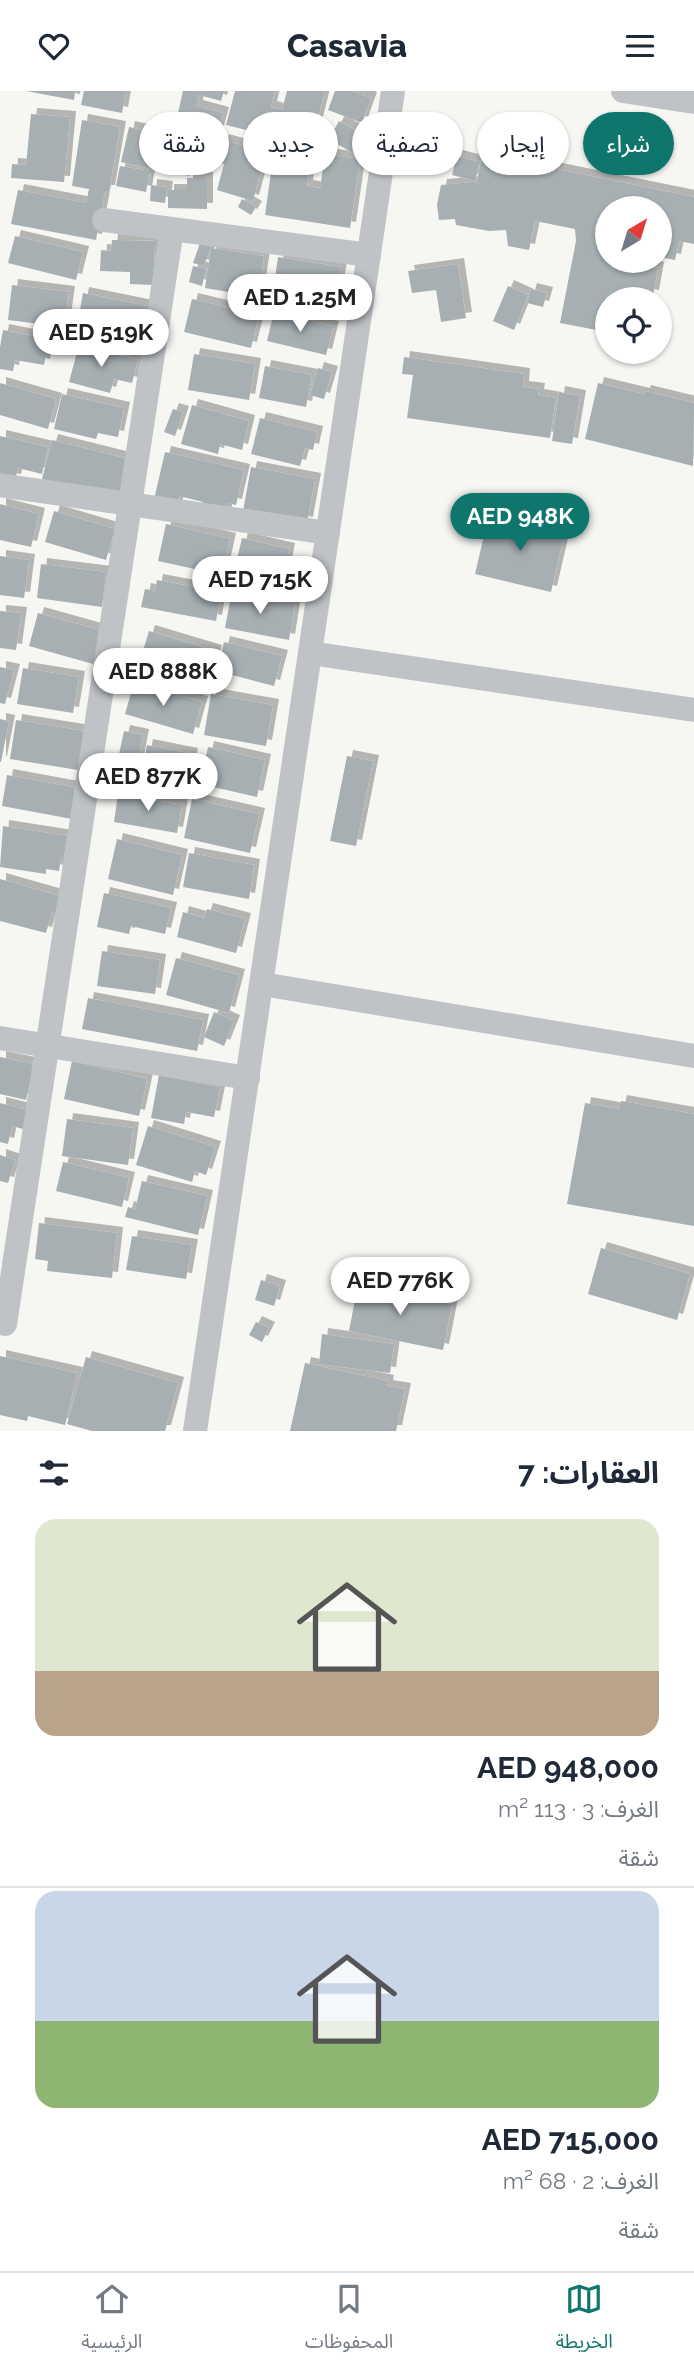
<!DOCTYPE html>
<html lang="ar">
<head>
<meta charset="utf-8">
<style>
	body { margin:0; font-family:Raleway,"Noto Sans Arabic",sans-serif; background:#f6f6f7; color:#1f2937; direction:rtl; height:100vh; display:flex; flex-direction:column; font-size:26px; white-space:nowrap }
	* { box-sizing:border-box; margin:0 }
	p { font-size:23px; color:#747a83 }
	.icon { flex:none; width:38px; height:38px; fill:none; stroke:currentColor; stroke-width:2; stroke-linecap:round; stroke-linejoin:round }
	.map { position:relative; height:1340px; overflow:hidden; direction:ltr }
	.side { display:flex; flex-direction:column; background:#fff; flex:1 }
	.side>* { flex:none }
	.guide { position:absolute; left:21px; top:21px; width:653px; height:63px; direction:rtl; display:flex; gap:14px }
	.needle { width:46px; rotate:38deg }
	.fabs { position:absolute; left:595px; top:105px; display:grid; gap:14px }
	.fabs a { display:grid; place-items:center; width:77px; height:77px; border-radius:50%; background:#fff; box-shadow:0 2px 5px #0004; font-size:35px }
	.price { position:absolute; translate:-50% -60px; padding:0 16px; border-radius:24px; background:#fff; color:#222; font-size:23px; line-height:46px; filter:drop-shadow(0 2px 4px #0008) }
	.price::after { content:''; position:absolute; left:50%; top:42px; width:21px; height:16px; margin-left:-10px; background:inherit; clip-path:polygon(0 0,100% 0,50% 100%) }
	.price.selected { background:#0f766e; color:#fff }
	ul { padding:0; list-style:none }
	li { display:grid; align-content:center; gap:14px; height:371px; padding:0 35px }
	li+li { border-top:2px solid #e0e1e3 }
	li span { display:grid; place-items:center; height:217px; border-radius:21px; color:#555 }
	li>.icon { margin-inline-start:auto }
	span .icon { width:126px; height:126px; fill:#fffc; stroke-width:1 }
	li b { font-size:30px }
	h2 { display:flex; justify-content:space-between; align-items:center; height:84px; padding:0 35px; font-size:30px }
	.chip { padding:0 24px; border-radius:32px; background:#fff; box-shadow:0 2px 5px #0004; font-size:24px; line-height:63px }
	.chip.selected { background:#0f766e; color:#fff }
	header { display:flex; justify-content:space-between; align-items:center; height:91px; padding:0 35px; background:#fff; font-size:32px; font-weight:800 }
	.dock { display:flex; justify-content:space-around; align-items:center; height:98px; border-top:2px solid #e0e1e3; background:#fff; font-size:19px; color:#747a83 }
	.dock a { display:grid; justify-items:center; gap:4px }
	.dock .selected { color:#0f766e }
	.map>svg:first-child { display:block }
	.building { fill:#a7afb3; filter:url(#shadow) }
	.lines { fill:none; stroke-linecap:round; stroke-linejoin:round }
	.minor { stroke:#bfc3c6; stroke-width:24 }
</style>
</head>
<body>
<header><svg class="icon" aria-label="menu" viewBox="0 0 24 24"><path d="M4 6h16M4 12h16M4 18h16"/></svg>Casavia<svg class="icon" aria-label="heart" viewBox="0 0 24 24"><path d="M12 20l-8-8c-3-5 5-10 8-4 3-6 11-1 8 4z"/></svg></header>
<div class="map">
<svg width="694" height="1340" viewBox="0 0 694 1340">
	<defs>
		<filter id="shadow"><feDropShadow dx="6" dy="-6" stdDeviation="0" flood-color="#0004"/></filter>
	</defs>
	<rect width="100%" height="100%" fill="#f6f6f3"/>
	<g class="building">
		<path d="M26,0h49l-1,9z"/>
		<path d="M84,0h42l-4,22 -41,-8z"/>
		<path d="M183,0h41l-3,10 -22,-6 -2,11 26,7 -5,19 -42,-10z"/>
		<path d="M235,0h40l-4,16 11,3 5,-19h38l-14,55 -85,-21z"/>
		<path d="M335,0h17l19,7 -9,25 -34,-13z"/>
		<path d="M31,23l39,3 -6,65 -53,-4 1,-14 14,1z"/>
		<path d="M82,29l38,7 -11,64h-4l-9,49 -85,-16 7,-34 68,13 3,-14 -17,-3z"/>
		<path d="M339,30l26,15 -11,18 -25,-15z"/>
		<path d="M129,36l35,8 -8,35 -35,-8z"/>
		<path d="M169,37l42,8 -5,24 -12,-2 -4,18 -30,-6z"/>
		<path d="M223,49l43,12 -13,49 -36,-11 7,-26 -7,-2z"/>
		<path d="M274,60l37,5 -4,30 13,2 5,-34 35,5 -10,69 -85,-13z"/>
		<path d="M482,63l212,43v47l-15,-3 -4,19 -15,-3v-49h-53v53h24l27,7 -5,28 -28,-5 1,8h-19v33l-47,-9 16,-82 -1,-12 -40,-8 -6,29 -21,-4 -2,-16 -17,1 -33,-6 -1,-6 -16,1 -2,-15 4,-20 33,-3 8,2 -5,-2z"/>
		<path d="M457,65l23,6 -5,19 -23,-6z"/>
		<path d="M120,75l30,5 -4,21 -30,-6z"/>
		<path d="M187,87h20v31l-39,-1v-18h19z"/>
		<path d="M151,94l16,2 -2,16 -15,-2z"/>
		<path d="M242,108l14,8 -5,8 -13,-8z"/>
		<path d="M15,145l68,16 -7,28 -68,-17z"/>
		<path d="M112,149l43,1 -2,44 -23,-1v-12l-30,-1 1,-21 10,1z"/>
		<path d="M200,152l11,4 -7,19 -11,-3z"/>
		<path d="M211,157l53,8 -6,41 -53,-9z"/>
		<path d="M278,166l63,10 -7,43 -62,-10z"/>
		<path d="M458,173l8,54 -25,4 -5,-32 -24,3 -4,-22z"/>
		<path d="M193,175l13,3 -4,17 -13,-4z"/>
		<path d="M12,194l57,7 -5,35 -56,-7z"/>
		<path d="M508,195l20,9 -14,35 -21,-9z"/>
		<path d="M531,198l16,4 -4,14 -16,-4z"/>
		<path d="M83,202l69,14 -7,34 -68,-14z"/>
		<path d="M192,208l67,16 -8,33 -67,-16z"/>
		<path d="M274,221l59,15 -7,28 -59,-14z"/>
		<path d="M3,239l46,9 -5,26 -29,-5 -2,11 -13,-2v-22z"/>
		<path d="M79,254l59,15 -6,23 -18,-4 -4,14 -41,-11z"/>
		<path d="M194,263l61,10 -6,36 -61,-10z"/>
		<path d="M404,266l120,17 -1,13 16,2 -1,6 18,3 -6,40 -143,-20 6,-43 -11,-1z"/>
		<path d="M265,275l47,9 -6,32 -47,-9z"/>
		<path d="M318,277l14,4 -8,27 -14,-4z"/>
		<path d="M0,292l56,16 -8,30 -48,-14z"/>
		<path d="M598,292l46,11 1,-3 49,12 -1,63 -108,-27z"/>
		<path d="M559,301l21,4 -8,48 -20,-3z"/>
		<path d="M62,303l62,14 -6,29 -20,-4 -2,6 -42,-10z"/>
		<path d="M192,314l57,16 -7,29 -22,-6 -2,10 -37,-10z"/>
		<path d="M173,318l10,3 -8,24 -11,-4z"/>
		<path d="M260,327l57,14 -4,18 -8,-2 -5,18 -49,-12z"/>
		<path d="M0,345l48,11 -6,27 -24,-6 -3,12 -15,-3z"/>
		<path d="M52,349l76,19 -9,40 -77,-20z"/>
		<path d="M165,361l79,18 -8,35 -8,-2 -3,13 -24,-5 2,-9 -24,-6 -3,13 -23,-5z"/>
		<path d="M251,376l64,12 -8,44 -64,-12z"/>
		<path d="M0,413l39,10 -8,33 -31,-7z"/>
		<path d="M54,420l61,18 -9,31 -61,-18z"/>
		<path d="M489,423l76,17 -14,61 -76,-18z"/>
		<path d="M166,433l64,15 -8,36 -64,-14z"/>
		<path d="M242,447l47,11 -3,15 19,4 -5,19 -66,-15z"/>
		<path d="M0,465l29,4 -5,38 -24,-3z"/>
		<path d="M41,473l65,8 -4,35 -65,-9z"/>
		<path d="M157,489l64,12 -5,29 -75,-14 4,-18 10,2z"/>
		<path d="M232,500l63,12 -6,37 -64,-12z"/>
		<path d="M0,520l21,2 -5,37 -16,-2z"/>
		<path d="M38,522l65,18 -10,33 -64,-18z"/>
		<path d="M149,540l67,20 -9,32 -68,-19z"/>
		<path d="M224,551l58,14 -8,30 -57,-15z"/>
		<path d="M0,576l14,3 -9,34 -5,-1z"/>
		<path d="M23,577l56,9 -6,36 -56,-9z"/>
		<path d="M134,591l68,20 -9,32 -68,-20z"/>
		<path d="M211,603l62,11 -7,41 -62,-11z"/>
		<path d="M0,628l9,2 -8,41h-1z"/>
		<path d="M16,629l68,11 -6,39 -68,-11z"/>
		<path d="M124,640l19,4 -7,37 -20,-4z"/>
		<path d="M147,654l45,9 -6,30 -45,-8z"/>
		<path d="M208,656l57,13 -8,37 -57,-13z"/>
		<path d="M347,665l26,5 -17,85 -26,-5z"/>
		<path d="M7,684l71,13 -6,31 -70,-13z"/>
		<path d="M118,703l64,11 -5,28 -63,-11z"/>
		<path d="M192,708l67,15 -9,39 -66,-15z"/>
		<path d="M3,735l64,10 -3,21h-3l-2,14 -13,-2v5l-46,-7z"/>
		<path d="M117,748l65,16 -9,40 -65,-16z"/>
		<path d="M189,762l65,12 -5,34 -66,-12z"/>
		<path d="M0,788l60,17 -5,18 -3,-2 -6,21 -46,-12z"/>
		<path d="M104,802l67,15 -6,26 -34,-8 -2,8 -32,-7z"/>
		<path d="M207,818l38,10 -9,34 -59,-16 6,-25 21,6z"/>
		<path d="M102,860l58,9 -5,34 -58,-8z"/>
		<path d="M176,867l63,17 -10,38 -63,-18z"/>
		<path d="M88,907l115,22 -6,31 -115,-22z"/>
		<path d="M214,921l20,9 -10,25 -20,-9z"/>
		<path d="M0,966l34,7 -8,36 -26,-6z"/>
		<path d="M72,970l75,18 -8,37 -75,-17z"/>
		<path d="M159,984l61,12 -6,30 -28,-5 -2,12 -33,-6z"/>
		<path d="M621,1010l73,13v112l-127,-22 18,-101 34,6z"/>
		<path d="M0,1012l28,7 -5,19 -11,-3 -4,18 -8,-2z"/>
		<path d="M67,1028l66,9 -5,37 -66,-9z"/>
		<path d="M148,1035l67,21 -9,28 -11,-4 -3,11 -56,-17z"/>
		<path d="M0,1064l15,5 -7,23 -8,-2z"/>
		<path d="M63,1071l66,16 -7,29 -66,-16z"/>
		<path d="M142,1090l65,15 -9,39 -73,-18 3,-10 7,2z"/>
		<path d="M39,1132l78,10 -5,45 -65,-7 1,-10 -13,-2z"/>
		<path d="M132,1145l60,9 -6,34 -60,-9z"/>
		<path d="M601,1157l89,26 -13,46 -89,-26z"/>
		<path d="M261,1189l19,6 -6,20 -19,-6z"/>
		<path d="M358,1193l94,20 -9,46 -94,-19z"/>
		<path d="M256,1231l13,6 -7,14 -13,-7z"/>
		<path d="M322,1243l72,10 -4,29 -71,-9z"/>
		<path d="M0,1265l77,17 -12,52 -37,-9 -1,5 -27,-6z"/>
		<path d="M86,1266l92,26 -13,48h-73l-25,-7z"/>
		<path d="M305,1272l83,18 -1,5 18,3 -9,42h-106z"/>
	</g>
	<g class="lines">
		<g class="minor">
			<path d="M623,0l71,11"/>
			<path d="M104,129l265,35"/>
			<path d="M0,394l328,48"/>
			<path d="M310,562l384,57"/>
			<path d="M262,893l432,72"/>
			<path d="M0,947l248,40"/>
			<path d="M5,1233l167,-1095"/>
			<path d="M195,1340l198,-1340"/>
		</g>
	</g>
</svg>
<div class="fabs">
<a><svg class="needle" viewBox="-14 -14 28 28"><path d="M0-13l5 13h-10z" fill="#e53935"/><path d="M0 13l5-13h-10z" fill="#747a83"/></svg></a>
<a><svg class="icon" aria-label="locate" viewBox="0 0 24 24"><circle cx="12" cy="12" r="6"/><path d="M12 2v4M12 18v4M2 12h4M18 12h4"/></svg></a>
</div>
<b class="price" style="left:300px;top:243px">AED 1.25M</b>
<b class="price" style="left:101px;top:278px">AED 519K</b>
<b class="price selected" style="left:520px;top:462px">AED 948K</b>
<b class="price" style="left:260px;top:525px">AED 715K</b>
<b class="price" style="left:163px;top:617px">AED 888K</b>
<b class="price" style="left:148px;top:722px">AED 877K</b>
<b class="price" style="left:400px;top:1226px">AED 776K</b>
<div class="guide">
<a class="chip selected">شراء</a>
<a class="chip">إيجار</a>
<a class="chip">تصفية</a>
<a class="chip">جديد</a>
<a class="chip">شقة</a>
</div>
</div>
<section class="side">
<h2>العقارات: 7<svg class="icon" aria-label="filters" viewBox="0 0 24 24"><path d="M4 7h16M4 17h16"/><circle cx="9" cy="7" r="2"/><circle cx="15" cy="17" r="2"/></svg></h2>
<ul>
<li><span style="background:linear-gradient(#dfe7d0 70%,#b9a48a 0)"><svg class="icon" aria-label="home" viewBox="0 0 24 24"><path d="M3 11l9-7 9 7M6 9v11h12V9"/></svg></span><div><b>AED 948,000</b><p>الغرف: 3 · 113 m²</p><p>شقة</p></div></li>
<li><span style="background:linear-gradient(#c9d6e8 60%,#8fb573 0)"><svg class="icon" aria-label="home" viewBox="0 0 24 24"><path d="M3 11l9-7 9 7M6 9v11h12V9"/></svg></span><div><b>AED 715,000</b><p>الغرف: 2 · 68 m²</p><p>شقة</p></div></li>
</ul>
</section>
<nav class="dock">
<a class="selected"><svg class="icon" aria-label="map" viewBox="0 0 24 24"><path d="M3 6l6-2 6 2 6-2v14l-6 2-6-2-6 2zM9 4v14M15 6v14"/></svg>الخريطة</a>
<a><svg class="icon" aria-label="saved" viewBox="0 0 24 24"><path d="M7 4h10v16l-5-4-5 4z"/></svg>المحفوظات</a>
<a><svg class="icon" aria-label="home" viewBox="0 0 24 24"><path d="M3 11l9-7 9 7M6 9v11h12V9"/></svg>الرئيسية</a>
</nav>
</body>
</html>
